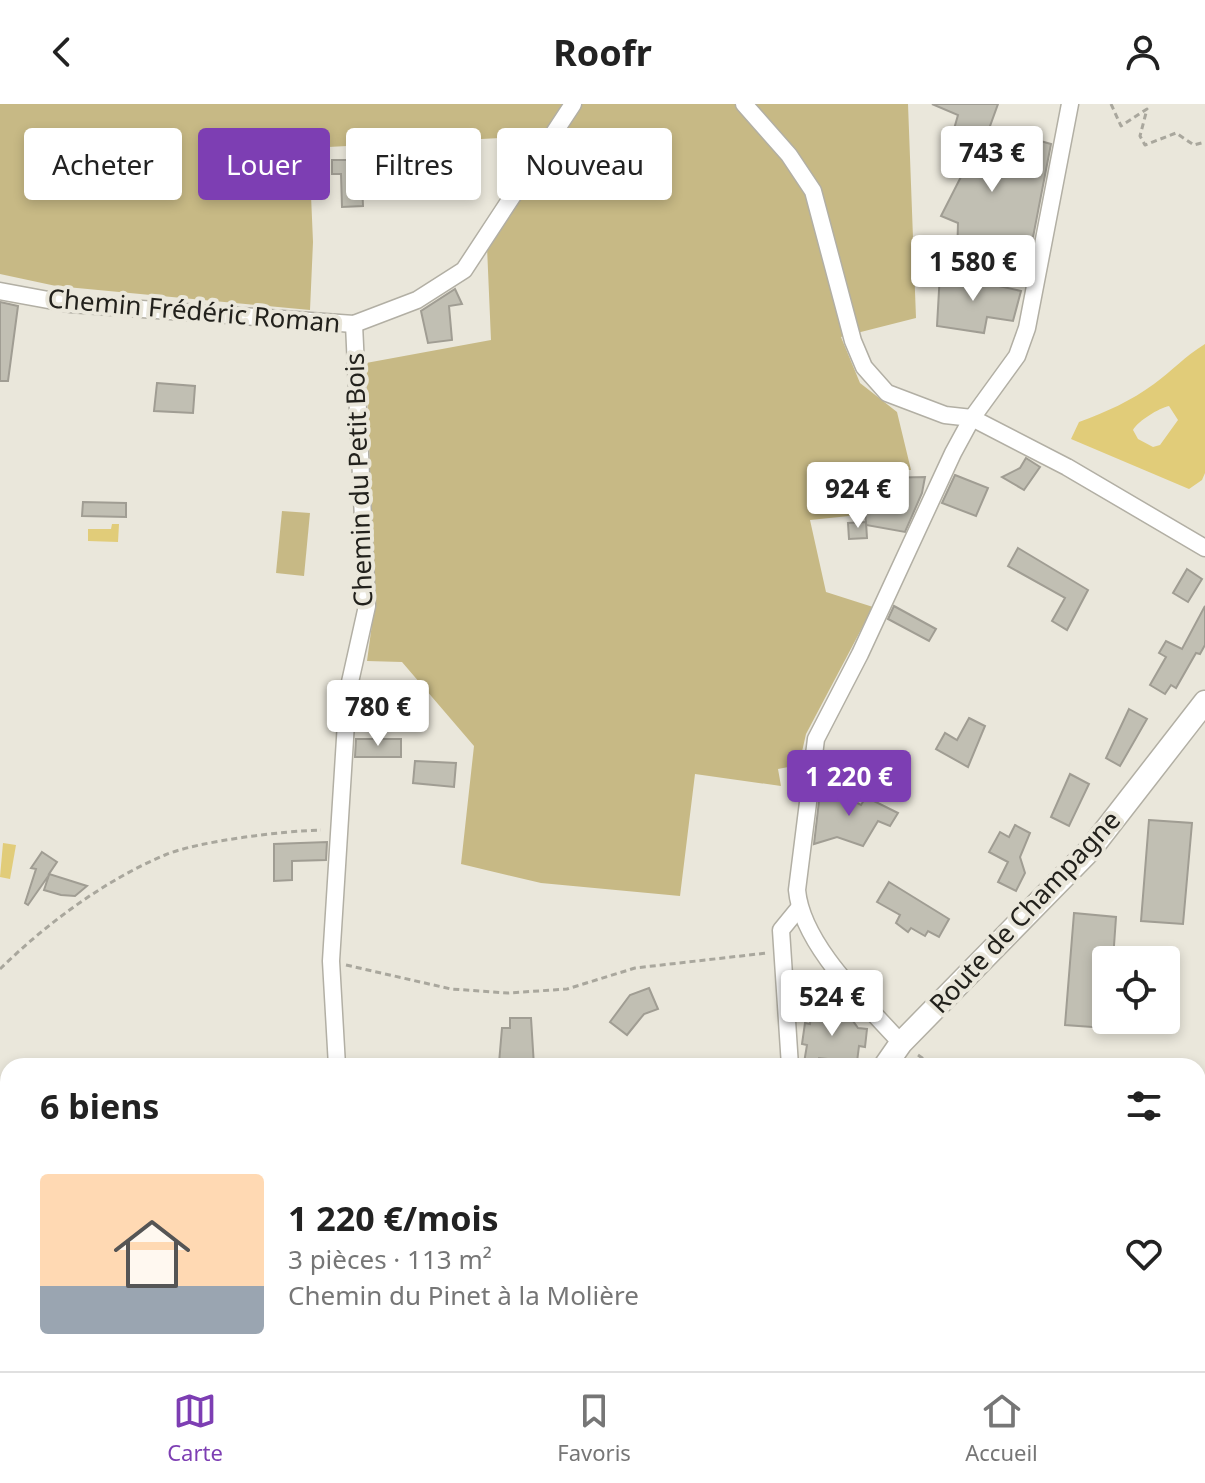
<!DOCTYPE html>
<html lang="fr">
<head>
<meta charset="utf-8">
<style>
	body { margin:0; font-family:"Noto Sans",sans-serif; background:#f6f6f6; color:#222; height:100vh; display:flex; flex-direction:column; font-size:30px; white-space:nowrap }
	* { box-sizing:border-box; margin:0 }
	p { font-size:26px; color:#767676 }
	.icon { flex:none; width:44px; height:44px; fill:none; stroke:currentColor; stroke-width:2; stroke-linecap:round; stroke-linejoin:round }
	.map { position:relative; flex:1; overflow:hidden }
	.drawer { position:absolute; left:0px; top:954px; width:1206px; height:314px; display:flex; flex-direction:column; background:#fff; border-radius:24px 24px 0 0; box-shadow:0 4px 12px #0003 }
	.drawer>* { flex:none }
	.guide { position:absolute; left:24px; top:24px; width:800px; height:72px; display:flex; gap:16px }
	.controls { position:absolute; left:1092px; top:842px; display:grid; gap:16px }
	.controls a { display:grid; place-items:center; width:88px; height:88px; border-radius:8px; background:#fff; box-shadow:0 4px 12px #0003; font-size:40px }
	.price { position:absolute; translate:-50% -68px; padding:0 18px; border-radius:8px; background:#fff; color:#222; font-size:26px; line-height:52px; filter:drop-shadow(0 2px 4px #0008) }
	.price::after { content:''; position:absolute; left:50%; top:48px; width:24px; height:18px; margin-left:-12px; background:inherit; clip-path:polygon(0 0,100% 0,50% 100%) }
	.price.selected { background:#7d3eb3; color:#fff }
	ul { padding:0; list-style:none }
	li { display:flex; align-items:center; gap:24px; height:200px; padding:0 40px }
	li+li { border-top:2px solid #e0e0e0 }
	li span { display:grid; place-items:center; flex:none; width:224px; height:160px; border-radius:8px; color:#555 }
	li>.icon { margin-inline-start:auto }
	span .icon { width:96px; height:96px; fill:#fffc; stroke-width:1 }
	li b { font-size:34px }
	h2 { display:flex; justify-content:space-between; align-items:center; height:96px; padding:0 40px; font-size:34px }
	.tag { padding:0 28px; border-radius:8px; background:#fff; box-shadow:0 4px 12px #0003; font-size:28px; line-height:72px }
	.tag.selected { background:#7d3eb3; color:#fff }
	header { display:flex; justify-content:space-between; align-items:center; height:104px; padding:0 40px; background:#fff; font-size:36px; font-weight:700 }
	.tabs { display:flex; justify-content:space-around; align-items:center; height:112px; border-top:2px solid #e0e0e0; background:#fff; font-size:22px; color:#767676 }
	.tabs a { display:grid; justify-items:center; gap:4px }
	.tabs .selected { color:#7d3eb3 }
	.map>svg:first-child { display:block }
	.green { fill:#c7b985 }
	.water { fill:#e1cc79; fill-rule:evenodd }
	.building { fill:#c1bfb3; stroke:#a09d93; stroke-width:2 }
	.lines { fill:none; stroke-linecap:round; stroke-linejoin:round }
	.lane-casing { stroke:#b2afa4; stroke-width:11 }
	.street-casing { stroke:#b2afa4; stroke-width:19 }
	.secondary-casing { stroke:#b2afa4; stroke-width:25 }
	.path { stroke:#a9a79d; stroke-width:3; stroke-dasharray:6 4; stroke-linecap:butt }
	.lane { stroke:#fff; stroke-width:8 }
	.street { stroke:#fff; stroke-width:16 }
	.secondary { stroke:#fff; stroke-width:22 }
	.labels { text-anchor:middle; stroke-width:8; stroke-linejoin:round; paint-order:stroke }
	.street-label { font-size:26px; fill:#22211c; stroke:#eae7db }
</style>
</head>
<body>
<header><svg class="icon" aria-label="back" viewBox="0 0 24 24"><path d="M15 5l-7 7 7 7"/></svg>Roofr<svg class="icon" aria-label="person" viewBox="0 0 24 24"><circle cx="12" cy="8" r="4"/><path d="M4 21q1-7 8-7t8 7"/></svg></header>
<div class="map">
<svg width="1205" height="1267" viewBox="0 0 1205 1267">
	<rect width="100%" height="100%" fill="#eae7db"/>
	<g class="green">
		<path d="M0,0h908l8,214 -75,19 19,46 37,29 14,58 -40,1 -12,44 -49,5 16,72 47,15 -67,127 -7,31 -21,4 3,17 -86,-12 -15,122 -139,-13 -80,-19 13,-118 -72,-84 -35,-1 8,-59 -9,-239 125,-23 -4,-93 38,-66 -4,-44 -212,11 4,94 -3,68 -254,-24 -56,-12z"/>
		<path d="M282,407l28,2 -6,63 -28,-3z"/>
	</g>
	<g class="water">
		<path d="M1205,240v129l-3,7 -13,9 -118,-50 8,-17c27,-10 52,-21 75,-38 18,-13 31,-28 51,-40zM1169,302l9,14 -18,25 -7,2 -15,-8 -5,-9c5,-9 26,-22 36,-24z"/>
		<path d="M112,420h7l-1,18 -30,-1v-12h23z"/>
		<path d="M3,739l13,2 -6,34 -10,-2z"/>
	</g>
	<g class="building">
		<path d="M932,0h66l-21,58 39,13 1,-6 11,2 9,-31 14,4 -23,119 -71,-4 1,-36 -17,-7 27,-53 -9,-3 2,-6 -13,-4 10,-35z"/>
		<path d="M332,56h19v8l18,-1 1,13 -8,1 1,25 -21,1 -1,-33h-9z"/>
		<path d="M940,169l81,18 -8,30 -26,-4 -3,16 -47,-7z"/>
		<path d="M455,185l7,15 -13,2 3,34 -24,3 -7,-32z"/>
		<path d="M0,198l18,4 -10,75h-8z"/>
		<path d="M157,279l38,3 -2,27 -39,-2z"/>
		<path d="M1026,354l14,9 -16,23 -22,-13 18,-9z"/>
		<path d="M955,371l33,13 -12,28 -34,-13z"/>
		<path d="M925,373l-3,16 -17,39 -39,-7 -1,-19 12,-16v-12z"/>
		<path d="M83,398l43,1v14l-44,-1z"/>
		<path d="M866,418l1,16 -18,1 -1,-16z"/>
		<path d="M1018,444l70,42 -21,40 -15,-9 13,-23 -57,-32z"/>
		<path d="M1187,465l15,10 -14,23 -15,-9z"/>
		<path d="M894,502l42,23 -7,12 -41,-22z"/>
		<path d="M1205,502v39l-5,9 -4,-1 -20,35 -5,-3 -6,9 -15,-9 16,-28 -7,-4 7,-12 16,8z"/>
		<path d="M1129,605l18,10 -27,47 -14,-8z"/>
		<path d="M969,614l16,8 -17,41 -32,-18 9,-16 12,7z"/>
		<path d="M356,635h45v18h-46z"/>
		<path d="M415,657l41,2 -2,24 -41,-4z"/>
		<path d="M1070,670l19,10 -20,42 -18,-9z"/>
		<path d="M821,680l40,21 5,-8 32,16 -8,13 -12,-5 -15,25 -26,-9 -23,7z"/>
		<path d="M1149,716l43,3 -9,101 -42,-3z"/>
		<path d="M1015,721l15,8 -10,24 5,16 -9,18 -18,-9 10,-20 -19,-10 11,-20 9,5z"/>
		<path d="M327,738l-1,18 -34,1v19l-18,1v-37z"/>
		<path d="M42,748l15,10 -8,12 38,12 -12,10 -14,-1 -17,-5 5,-15 -21,30 -3,-2 11,-34 -5,-1z"/>
		<path d="M889,778l60,37 -10,18 -11,-6 -3,5 -14,-8 -3,4 -12,-9 4,-8 -23,-13z"/>
		<path d="M1074,809l42,4 -3,43h-7v68l-41,-3z"/>
		<path d="M649,884l9,21 -14,5 -17,21 -17,-13 20,-27z"/>
		<path d="M812,905l36,5 10,14 9,1 -2,18 -6,-1 -2,16 -38,-4 -1,7 -14,-2 3,-18 -5,-1 3,-21 5,1z"/>
		<path d="M510,914h21l3,48 -35,-3 3,-35h8z"/>
	</g>
	<g class="lines">
		<defs>
			<path id="lane" d="M1059,1260v7"/>
			<g id="street">
				<path d="M744,0l45,51 24,36 40,150 11,26 23,26 58,22 27,3 95,49 138,81"/>
				<path d="M0,187l70,13 284,20 63,-24 47,-30 109,-166"/>
				<path d="M901,939c-36,-40 -99,-98 -104,-153l19,-151 44,-85 93,-201 19,-35 45,-62 10,-28 43,-224"/>
				<path d="M337,962l-6,-105 17,-270 19,-85 -13,-282"/>
				<path d="M790,962l-9,-136 18,-22"/>
				<path d="M369,1260l4,7"/>
			</g>
			<g id="secondary">
				<path d="M885,962l16,-23 189,-193 115,-148"/>
				<path d="M797,1260v7"/>
				<path d="M831,1267l1,-7"/>
			</g>
		</defs>
		<use href="#lane" class="lane-casing"/>
		<use href="#street" class="street-casing"/>
		<use href="#secondary" class="secondary-casing"/>
		<g class="path">
			<path d="M1111,0l10,22 26,-17 -7,27 5,9 31,-12 18,12 11,-3"/>
			<path d="M346,861l105,24 57,4 59,-4 68,-21 132,-15"/>
			<path d="M0,865c46,-45 105,-89 165,-114 33,-14 119,-24 156,-25"/>
			<path d="M918,951l16,11"/>
		</g>
		<use href="#lane" class="lane"/>
		<use href="#street" class="street"/>
		<use href="#secondary" class="secondary"/>
	</g>
	<g class="labels">
		<g class="street-label">
			<text transform="translate(194 207) rotate(5)" y="9">Chemin Frédéric Roman</text>
			<text transform="translate(359 376) rotate(-92)" y="9">Chemin du Petit Bois</text>
			<text transform="translate(1025 808) rotate(-47)" y="9">Route de Champagne</text>
		</g>
	</g>
</svg>
<div class="controls">
<a><svg class="icon" aria-label="locate" viewBox="0 0 24 24"><circle cx="12" cy="12" r="6"/><path d="M12 2v4M12 18v4M2 12h4M18 12h4"/></svg></a>
</div>
<b class="price" style="left:992px;top:90px">743 €</b>
<b class="price" style="left:973px;top:199px">1 580 €</b>
<b class="price" style="left:858px;top:426px">924 €</b>
<b class="price" style="left:378px;top:644px">780 €</b>
<b class="price selected" style="left:849px;top:714px">1 220 €</b>
<b class="price" style="left:832px;top:934px">524 €</b>
<div class="guide">
<a class="tag">Acheter</a>
<a class="tag selected">Louer</a>
<a class="tag">Filtres</a>
<a class="tag">Nouveau</a>
</div>
<section class="drawer">
<h2>6 biens<svg class="icon" aria-label="filters" viewBox="0 0 24 24"><path d="M4 7h16M4 17h16"/><circle cx="9" cy="7" r="2"/><circle cx="15" cy="17" r="2"/></svg></h2>
<ul>
<li><span style="background:linear-gradient(#ffd9b3 70%,#9aa5b1 0)"><svg class="icon" aria-label="home" viewBox="0 0 24 24"><path d="M3 11l9-7 9 7M6 9v11h12V9"/></svg></span><div><b>1 220 €/mois</b><p>3 pièces · 113 m²</p><p>Chemin du Pinet à la Molière</p></div><svg class="icon" aria-label="heart" viewBox="0 0 24 24"><path d="M12 20l-8-8c-3-5 5-10 8-4 3-6 11-1 8 4z"/></svg></li>
</ul>
</section>
</div>
<nav class="tabs">
<a class="selected"><svg class="icon" aria-label="map" viewBox="0 0 24 24"><path d="M3 6l6-2 6 2 6-2v14l-6 2-6-2-6 2zM9 4v14M15 6v14"/></svg>Carte</a>
<a><svg class="icon" aria-label="saved" viewBox="0 0 24 24"><path d="M7 4h10v16l-5-4-5 4z"/></svg>Favoris</a>
<a><svg class="icon" aria-label="home" viewBox="0 0 24 24"><path d="M3 11l9-7 9 7M6 9v11h12V9"/></svg>Accueil</a>
</nav>
</body>
</html>
